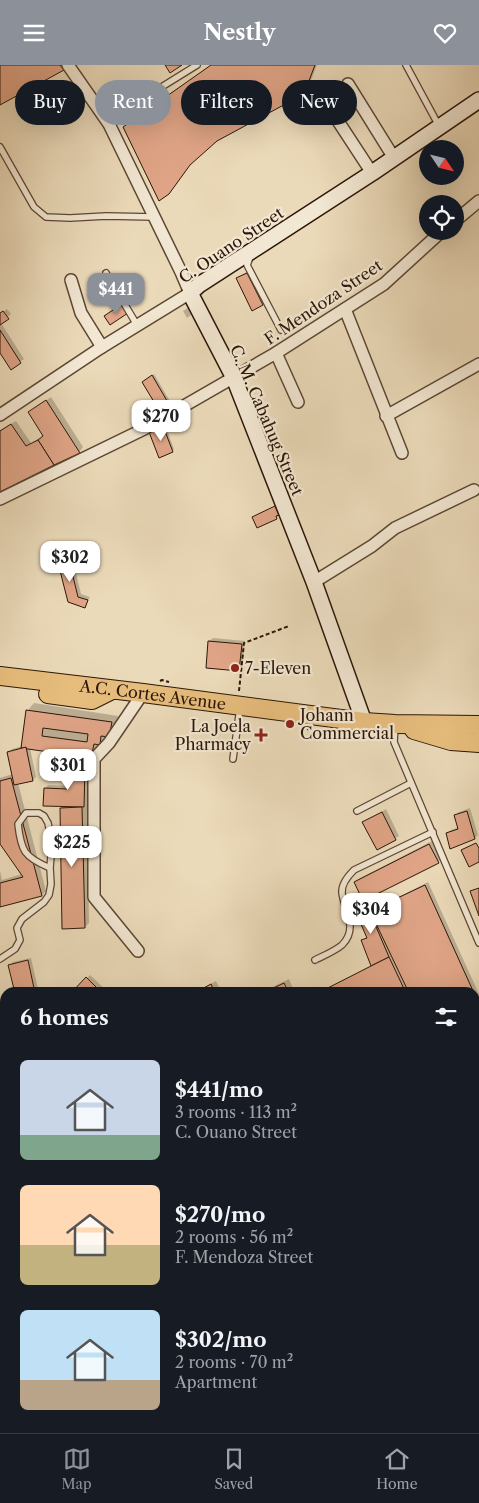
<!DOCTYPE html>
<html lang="en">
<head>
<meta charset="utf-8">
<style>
	body { margin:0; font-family:"Libre Caslon Text",serif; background:#242831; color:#f1f3f6; height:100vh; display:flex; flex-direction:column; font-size:19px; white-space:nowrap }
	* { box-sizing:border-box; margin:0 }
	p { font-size:16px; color:#9ea1a6 }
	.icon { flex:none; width:28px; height:28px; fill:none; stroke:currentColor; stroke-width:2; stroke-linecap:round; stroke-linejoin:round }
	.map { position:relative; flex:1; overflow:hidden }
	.drawer { position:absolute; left:0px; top:922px; width:480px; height:446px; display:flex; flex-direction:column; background:#171b24; border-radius:15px 15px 0 0; box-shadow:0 5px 20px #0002 }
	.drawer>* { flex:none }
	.top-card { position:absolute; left:15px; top:15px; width:450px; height:45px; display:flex; gap:10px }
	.needle { width:32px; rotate:125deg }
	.buttons { position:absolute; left:419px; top:75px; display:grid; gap:10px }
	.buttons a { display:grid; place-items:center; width:45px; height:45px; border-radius:50%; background:#171b24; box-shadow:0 5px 20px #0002; font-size:25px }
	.price { position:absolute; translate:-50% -42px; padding:0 11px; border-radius:10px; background:#fff; color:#222; font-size:16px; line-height:32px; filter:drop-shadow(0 1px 2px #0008) }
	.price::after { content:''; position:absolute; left:50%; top:30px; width:15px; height:11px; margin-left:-8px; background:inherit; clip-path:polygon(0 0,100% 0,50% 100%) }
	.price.active { background:#8c9099; color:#fff }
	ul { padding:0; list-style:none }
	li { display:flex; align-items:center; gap:15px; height:125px; padding:0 20px }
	li span { display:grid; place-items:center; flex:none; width:140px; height:100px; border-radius:8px; color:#555 }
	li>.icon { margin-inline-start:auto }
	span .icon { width:60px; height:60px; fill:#fffc; stroke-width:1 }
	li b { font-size:21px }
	h2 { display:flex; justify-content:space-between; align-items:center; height:60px; padding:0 20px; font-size:21px }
	.chip { padding:0 18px; border-radius:22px; background:#171b24; box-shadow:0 5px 20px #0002; font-size:18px; line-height:45px }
	.chip.active { background:#8c9099; color:#fff }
	header { display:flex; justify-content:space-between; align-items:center; height:65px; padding:0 20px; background:#8c9099; color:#fff; font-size:22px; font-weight:800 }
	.menu { display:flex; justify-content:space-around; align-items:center; height:70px; border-top:1px solid #363941; background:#171b24; font-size:14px; color:#9ea1a6 }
	.menu a { display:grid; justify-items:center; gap:2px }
	.menu .active { color:#8c9099 }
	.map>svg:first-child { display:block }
	.shadow { fill:#0003 }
	.building { fill:#e0a587; stroke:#2c1608; fill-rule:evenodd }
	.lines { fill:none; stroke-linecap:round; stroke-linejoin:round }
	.lane-casing { stroke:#5c4734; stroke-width:8 }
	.street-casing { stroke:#5c4734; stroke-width:14 }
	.secondary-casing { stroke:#2c1608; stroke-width:18 }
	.primary-casing { stroke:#2c1608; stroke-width:20 }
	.path { stroke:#2c1608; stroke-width:2; stroke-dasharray:4 2.5; stroke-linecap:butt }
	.lane { stroke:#f2e7d2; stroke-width:5.5 }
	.street { stroke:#f2e7d2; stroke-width:11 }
	.secondary { stroke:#f2e7d2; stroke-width:15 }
	.primary { stroke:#e6bd7c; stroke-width:18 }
	.poi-dot { fill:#8f2418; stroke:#f2e7d2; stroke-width:2 }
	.labels { text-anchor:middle; stroke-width:4.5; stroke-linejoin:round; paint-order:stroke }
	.street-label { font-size:16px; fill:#2c1608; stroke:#f2e7d2 }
	.poi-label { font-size:16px; fill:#2c1608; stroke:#f2e7d2; text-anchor:start }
</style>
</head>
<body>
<header><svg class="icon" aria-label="menu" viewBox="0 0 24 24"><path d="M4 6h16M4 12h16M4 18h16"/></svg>Nestly<svg class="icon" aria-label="heart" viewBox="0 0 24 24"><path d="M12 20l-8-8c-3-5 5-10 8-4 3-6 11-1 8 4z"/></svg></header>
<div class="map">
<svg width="479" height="1368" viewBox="0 0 479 1368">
	<rect width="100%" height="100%" fill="#ebdab9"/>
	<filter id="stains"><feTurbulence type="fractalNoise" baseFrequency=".004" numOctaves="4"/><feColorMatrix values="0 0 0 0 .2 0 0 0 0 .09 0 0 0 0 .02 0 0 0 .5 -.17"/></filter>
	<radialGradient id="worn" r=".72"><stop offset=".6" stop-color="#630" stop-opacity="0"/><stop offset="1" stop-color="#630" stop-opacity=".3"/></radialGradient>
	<g class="shadow">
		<path d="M211,0h106l-9,23 -5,5 -86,47 -24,20 -24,33 -45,-66z"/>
		<path d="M250,205l15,31 -3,3 -25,-26z"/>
		<path d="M188,243l3,7 -4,3 -4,-7z"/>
		<path d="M7,244l4,5 -10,9 23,36 -13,9 -11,-17v-37z"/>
		<path d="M154,309l17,29 -2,2 -24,-25z"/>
		<path d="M51,332l32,50 -4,5 -79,39v-61l16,-9 15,22 13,-8 -14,-23z"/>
		<path d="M165,360l9,24 -2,2 -20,-21z"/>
		<path d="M278,440l3,7 -3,2 1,2 -21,11 -4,-10z"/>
		<path d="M71,489l10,40 9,3 -5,9 -16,-5 -11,-42 4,-3z"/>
		<path d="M213,573l32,3 -3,25 -3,3 -30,-28z"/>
		<path d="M34,638l84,13 -2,13 -17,15 -1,6 -7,7 -61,-9 6,29 -3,3 -15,3 28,108 -4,4 -42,11v-35l2,9 20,-6 -22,-33v-63l13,-4 -5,-22 4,-3 11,-3 5,-36z"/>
		<path d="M72,699h16l-1,39 2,120 -4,4 -24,-119 3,-3 -19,-16 3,-4 20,1 1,-19z"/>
		<path d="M470,743l8,27 -3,3 -28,-5 4,-3 8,-3 -3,-12 3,-3z"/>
		<path d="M386,744l13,27 -22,12 -13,-26z"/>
		<path d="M434,775l9,17 -5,5 -71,35 6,13 55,-28 51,112v135l-4,-4v-132h-158l55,-28 -9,-25 5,-4 -13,-29 9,-6 -9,-19 5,-4z"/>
		<path d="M31,893l8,35h-23l-6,-28 3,-3z"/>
		<path d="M90,910l17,16 -2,2h-32z"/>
		<path d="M289,914l6,14h-35z"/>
		<path d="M216,916l6,12h-29z"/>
		<path d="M479,1181v12l-4,2v-12z"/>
		<path d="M0,1203l5,13v21l-5,2z"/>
		<path d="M479,1212v13l-4,1v-12z"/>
		<path d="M479,1279v16l-4,-4v-8z"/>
		<path d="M0,1337l4,12 -4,3z"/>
		<path d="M30,1364h79l1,4h-79z"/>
	</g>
	<g class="building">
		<path d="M0,0h60l4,5 -64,35z"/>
		<path d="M165,0h17l-12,8z"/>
		<path d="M211,0h104l-11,29 -87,47 -27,24 -21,29 -10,7 -36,-74z"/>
		<path d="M247,208l16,32 -11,6 -16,-33z"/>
		<path d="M122,239l6,9 -18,12 -6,-9z"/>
		<path d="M3,246l6,8 -9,6v-12z"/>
		<path d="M0,265l21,33 -10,7 -11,-17z"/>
		<path d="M152,310l18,31 -10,6 -18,-30z"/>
		<path d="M46,335l34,53 -26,12 -16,-25 5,-4 -15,-24z"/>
		<path d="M11,359l15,22 12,-6 16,25 -54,27v-61z"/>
		<path d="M163,361l10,26 -14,6 -10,-26z"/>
		<path d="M275,441l4,9 -3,1 1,3 -20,9 -5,-11z"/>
		<path d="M68,491l10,41 10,3 -3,8 -17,-6 -11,-43z"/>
		<path d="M208,576l34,3 -3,27 -33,-3z"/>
		<path d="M26,645l86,12 -3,15 -8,-1 -1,9 -6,-1 -3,14 -70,-10zM43,663l45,6 -1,8 -45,-6z"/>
		<path d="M26,682l7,34 -19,4 -7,-33z"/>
		<path d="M68,701l17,1 -1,40 -41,-1 1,-18 23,1z"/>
		<path d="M11,713l31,118 -42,11v-24l23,-6 -23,-33v-63z"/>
		<path d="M82,742l3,121 -23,1 -2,-121z"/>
		<path d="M467,746l8,28 -25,10 -4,-16 12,-4 -4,-14z"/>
		<path d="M382,747l14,28 -19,10 -15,-28z"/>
		<path d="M476,778l3,5v14l-10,5 -8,-17z"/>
		<path d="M429,779l10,19 -76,38 -9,-19z"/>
		<path d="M425,820l49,108h-65l-39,-82z"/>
		<path d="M479,823v28l-9,-25z"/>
		<path d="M365,836l24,56 -18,9 -10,-26 6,-2 -14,-32z"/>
		<path d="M389,892l17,36h-88l53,-27z"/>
		<path d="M28,895l7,33h-20l-7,-28z"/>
		<path d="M86,912l16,16h-31z"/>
		<path d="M284,918l5,10h-26z"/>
		<path d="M211,919l4,9h-20z"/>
		<path d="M475,932l4,7v127l-2,1 -2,-4z"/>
		<path d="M0,1218l5,13v7l-5,2z"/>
		<path d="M5,1244v18l-5,2v-18z"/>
		<path d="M29,1364h74l1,4h-74z"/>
	</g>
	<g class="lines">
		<defs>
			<g id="lane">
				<path d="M406,0l33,61"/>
				<path d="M109,59l22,-18 66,-41"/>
				<path d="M0,82l34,60 12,10 24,1 36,-2 48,1"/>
				<path d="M247,191l2,4 -2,5 34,65"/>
				<path d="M106,208l31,52"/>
				<path d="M395,662l-1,15 85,201"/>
				<path d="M233,694l7,-51"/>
				<path d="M357,746l54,-28"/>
				<path d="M0,894l15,-10 5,-9 -3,-12 5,-9 22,-17 5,-7 2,-11 -1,-16 2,-24 -4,-21 -4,-7 -5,-3h-13l-8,11c3,27 6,33 32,44"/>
				<path d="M315,895c8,-4 20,-9 27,-15 17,-17 2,-35 0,-52 -1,-9 6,-17 12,-23l79,-38"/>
				<path d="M0,1134l5,-2"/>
				<path d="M0,1192l5,13"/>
			</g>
			<g id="street">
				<path d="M348,19l46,74"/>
				<path d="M336,53l36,55"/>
				<path d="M455,156l24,-20"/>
				<path d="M71,215l10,33 21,34"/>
				<path d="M345,244l57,144"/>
				<path d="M276,288l22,49"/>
				<path d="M0,350l102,-68 88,-54 -9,-21 -72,-148 -41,-59"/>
				<path d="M386,351l93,-52"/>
				<path d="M0,434l144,-70 132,-76 108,-69 58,-53"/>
				<path d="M314,517l58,-36 23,-18 79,-38"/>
				<path d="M138,886l-44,-54v-138l15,-16 34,-50"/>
				<path d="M0,946l5,20"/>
				<path d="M475,1177l4,-2"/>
				<path d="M5,1319h-4l4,17"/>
				<path d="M0,1357l5,-3"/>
				<path d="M12,1364l2,4"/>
				<path d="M358,1364l2,4"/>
			</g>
			<path id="secondary" d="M364,657l-50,-140 -80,-204 -44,-85 9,-8 173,-112 107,-73"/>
			<g id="primary">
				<path id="s1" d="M0,611l143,17 221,29 31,2 84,1"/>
				<path d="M48,629l44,6 20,-10"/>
				<path d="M414,665l37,11 28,2"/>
			</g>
		</defs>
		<use href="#lane" class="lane-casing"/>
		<use href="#street" class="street-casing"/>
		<use href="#secondary" class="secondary-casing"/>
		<use href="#primary" class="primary-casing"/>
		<g class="path">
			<path d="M160,616l2,-1 7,2"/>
			<path d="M239,626l5,-48 45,-17"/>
			<path d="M307,664l80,11"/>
		</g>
		<use href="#lane" class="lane"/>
		<use href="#street" class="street"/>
		<use href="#secondary" class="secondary"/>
		<use href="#primary" class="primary"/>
	</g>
	<g class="poi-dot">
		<circle cx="235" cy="603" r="5"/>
		<circle cx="290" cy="659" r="5"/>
		<path d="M258.5 662.5h5v5h5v5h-5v5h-5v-5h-5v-5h5z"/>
	</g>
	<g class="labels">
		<g class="street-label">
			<text transform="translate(231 180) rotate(-34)" y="6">C. Ouano Street</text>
			<text transform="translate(323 237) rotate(-34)" y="6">F. Mendoza Street</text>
			<text transform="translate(267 355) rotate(67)" y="6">C. M. Cabahug Street</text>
			<text dy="6" stroke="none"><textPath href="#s1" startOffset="154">A.C. Cortes Avenue</textPath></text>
		</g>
		<g class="poi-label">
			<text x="245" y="609">7-Eleven</text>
			<text x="300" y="656">Johann<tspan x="300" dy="18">Commercial</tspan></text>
			<text x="251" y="667" text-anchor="end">La Joela<tspan x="251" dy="18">Pharmacy</tspan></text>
		</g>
	</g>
	<rect width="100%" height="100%" filter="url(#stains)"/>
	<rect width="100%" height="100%" fill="url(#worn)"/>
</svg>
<div class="buttons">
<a><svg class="needle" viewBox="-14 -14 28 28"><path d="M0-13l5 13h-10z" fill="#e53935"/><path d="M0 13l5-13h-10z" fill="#9ea1a6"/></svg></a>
<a><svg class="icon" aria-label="locate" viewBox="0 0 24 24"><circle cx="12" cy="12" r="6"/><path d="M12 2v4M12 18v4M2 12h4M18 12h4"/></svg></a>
</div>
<b class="price active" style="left:116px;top:250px">$441</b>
<b class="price" style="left:161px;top:377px">$270</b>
<b class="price" style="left:70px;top:518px">$302</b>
<b class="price" style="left:68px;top:726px">$301</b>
<b class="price" style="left:72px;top:803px">$225</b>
<b class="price" style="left:371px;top:870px">$304</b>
<div class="top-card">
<a class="chip">Buy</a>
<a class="chip active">Rent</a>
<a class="chip">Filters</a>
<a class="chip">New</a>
</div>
<section class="drawer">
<h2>6 homes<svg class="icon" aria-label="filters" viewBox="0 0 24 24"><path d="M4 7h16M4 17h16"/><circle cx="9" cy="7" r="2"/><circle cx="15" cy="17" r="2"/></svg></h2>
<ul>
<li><span style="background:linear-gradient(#c9d6e8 75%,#7fa58c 0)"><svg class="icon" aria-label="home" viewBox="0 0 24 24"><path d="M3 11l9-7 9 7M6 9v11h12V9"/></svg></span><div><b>$441/mo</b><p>3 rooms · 113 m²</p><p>C. Ouano Street</p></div></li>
<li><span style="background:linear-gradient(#ffd9b3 60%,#c2b280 0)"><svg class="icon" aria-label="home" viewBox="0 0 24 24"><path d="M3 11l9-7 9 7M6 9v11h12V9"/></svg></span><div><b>$270/mo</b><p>2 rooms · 56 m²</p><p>F. Mendoza Street</p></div></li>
<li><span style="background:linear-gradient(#bfe0f5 70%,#b9a48a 0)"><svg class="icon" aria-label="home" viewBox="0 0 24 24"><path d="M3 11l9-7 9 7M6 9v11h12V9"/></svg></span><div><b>$302/mo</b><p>2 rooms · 70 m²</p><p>Apartment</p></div></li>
</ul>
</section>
</div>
<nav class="menu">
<a class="active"><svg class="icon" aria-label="map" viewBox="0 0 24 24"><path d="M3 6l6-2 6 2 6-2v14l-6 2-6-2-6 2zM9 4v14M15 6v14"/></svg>Map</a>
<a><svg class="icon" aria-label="saved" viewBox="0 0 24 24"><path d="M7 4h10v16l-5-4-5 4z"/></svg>Saved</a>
<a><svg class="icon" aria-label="home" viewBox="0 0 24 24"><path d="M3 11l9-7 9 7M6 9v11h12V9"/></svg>Home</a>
</nav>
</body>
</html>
